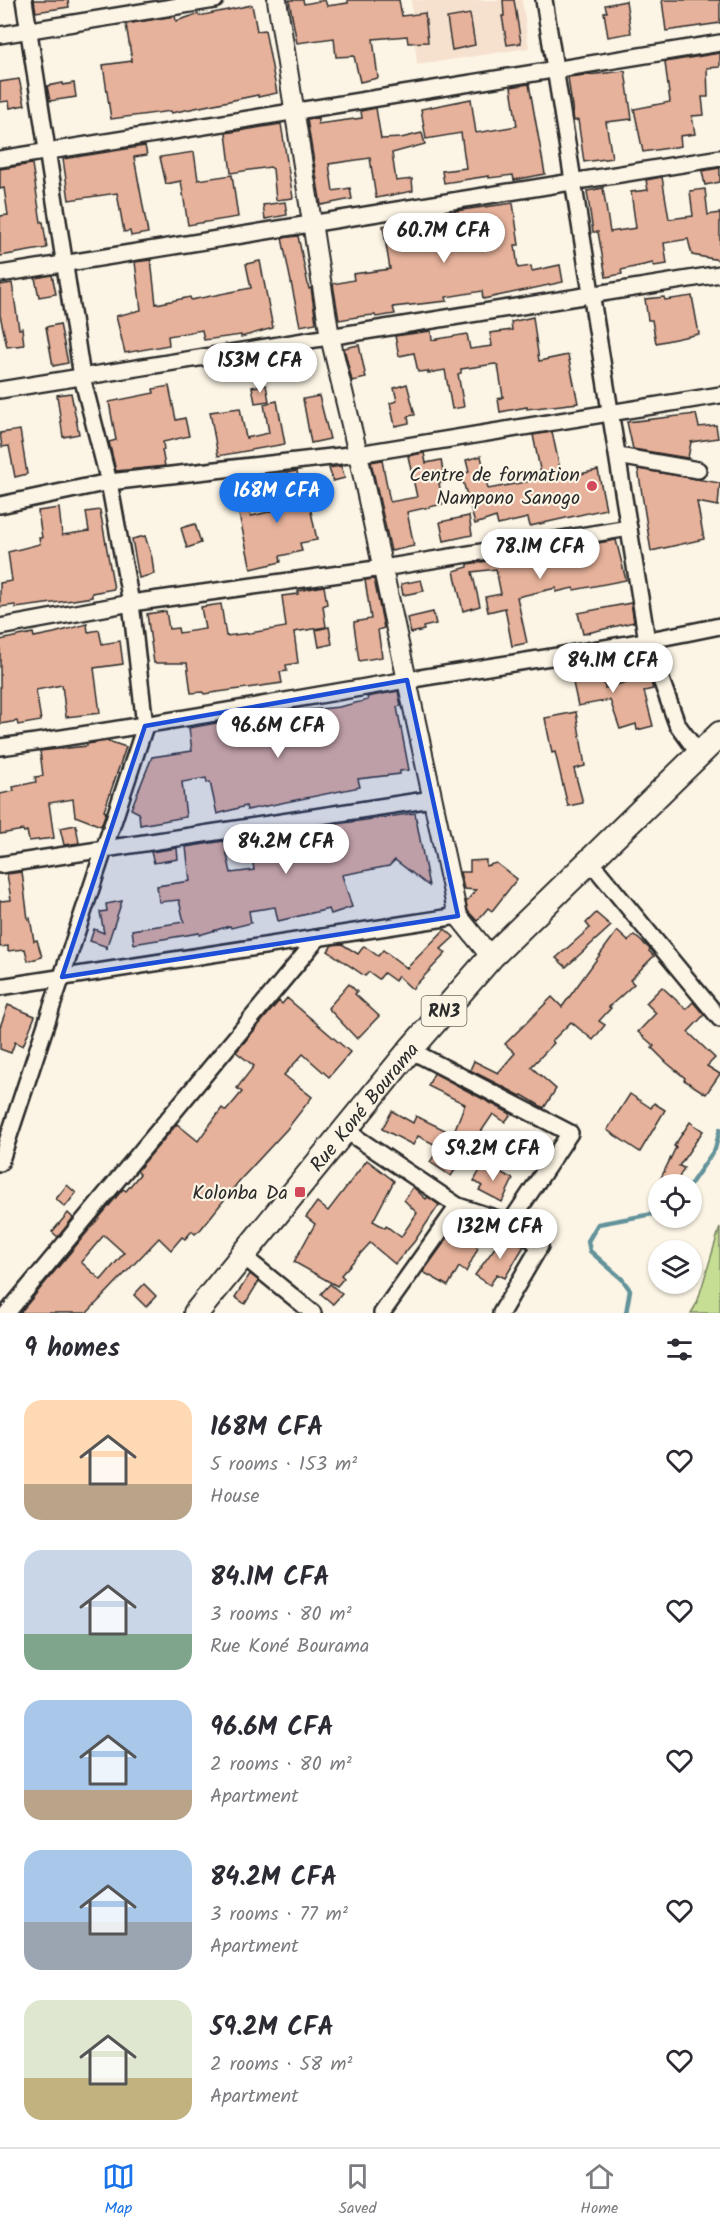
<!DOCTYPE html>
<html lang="en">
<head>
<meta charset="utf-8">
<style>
	body { margin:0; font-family:Kalam,sans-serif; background:#f7f7f7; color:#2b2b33; height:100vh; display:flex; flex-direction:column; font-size:22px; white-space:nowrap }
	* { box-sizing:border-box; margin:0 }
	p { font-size:20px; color:#7c7c81 }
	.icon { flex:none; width:33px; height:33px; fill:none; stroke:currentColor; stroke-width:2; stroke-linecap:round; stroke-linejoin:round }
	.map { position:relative; height:1313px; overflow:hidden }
	.sheet { display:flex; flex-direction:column; background:#fff; flex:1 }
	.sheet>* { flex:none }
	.tools { position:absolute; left:648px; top:1174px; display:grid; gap:12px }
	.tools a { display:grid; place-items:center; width:54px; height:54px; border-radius:50%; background:#fff; box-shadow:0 2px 4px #0004; font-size:30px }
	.price { position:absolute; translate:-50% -51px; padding:0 14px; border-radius:21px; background:#fff; color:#222; font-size:20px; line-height:39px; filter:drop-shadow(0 2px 3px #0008) }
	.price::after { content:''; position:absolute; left:50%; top:36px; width:18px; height:14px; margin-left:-9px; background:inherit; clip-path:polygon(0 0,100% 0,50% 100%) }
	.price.selected { background:#1a73e8; color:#fff }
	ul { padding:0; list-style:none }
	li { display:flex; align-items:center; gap:18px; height:150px; padding:0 24px }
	li span { display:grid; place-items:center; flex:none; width:168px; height:120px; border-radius:18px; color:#555 }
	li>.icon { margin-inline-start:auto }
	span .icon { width:72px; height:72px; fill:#fffc; stroke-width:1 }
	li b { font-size:26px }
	h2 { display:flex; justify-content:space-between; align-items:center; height:72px; padding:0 24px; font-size:26px }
	.dock { display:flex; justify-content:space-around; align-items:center; height:84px; border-top:2px solid #e1e1e2; background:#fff; font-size:16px; color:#7c7c81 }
	.dock a { display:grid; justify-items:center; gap:3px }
	.dock .selected { color:#1a73e8 }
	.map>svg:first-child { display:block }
	.built { fill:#f6e1cf }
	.green { fill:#c5de94; stroke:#788460; stroke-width:1.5 }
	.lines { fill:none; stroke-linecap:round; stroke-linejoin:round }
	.stream { stroke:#63939a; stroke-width:4.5 }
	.building { fill:#e7b29b; stroke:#2b2b2b; stroke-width:1.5; fill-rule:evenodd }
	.minor-casing { stroke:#2b2b2b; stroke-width:20 }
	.tertiary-casing { stroke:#2b2b2b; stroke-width:22 }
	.trunk-casing { stroke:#2b2b2b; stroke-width:28 }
	.minor { stroke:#fcf5e5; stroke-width:15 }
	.tertiary { stroke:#fcf5e5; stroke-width:18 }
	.trunk { stroke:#fcf5e5; stroke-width:24 }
	.marked { fill:#1d4ed8; fill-opacity:0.2; stroke:#1d4ed8; stroke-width:4.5; stroke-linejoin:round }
	.poi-dot { fill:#d1495b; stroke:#fcf5e5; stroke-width:2 }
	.labels { text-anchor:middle; stroke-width:4.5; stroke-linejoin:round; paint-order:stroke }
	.shield { fill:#fcf5e5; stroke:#6a6863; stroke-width:1.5 }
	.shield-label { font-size:18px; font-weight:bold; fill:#2b2b2b }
	.poi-label { font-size:20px; fill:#2b2b2b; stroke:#fcf5e5; text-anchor:end }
	.street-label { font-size:20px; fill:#2b2b2b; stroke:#fcf5e5 }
</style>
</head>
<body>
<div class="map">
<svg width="720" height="1313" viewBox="0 0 720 1313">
	<rect width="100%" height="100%" fill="#fcf5e5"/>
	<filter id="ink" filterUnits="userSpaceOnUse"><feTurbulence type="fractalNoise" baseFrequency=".0167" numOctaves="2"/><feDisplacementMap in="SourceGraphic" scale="12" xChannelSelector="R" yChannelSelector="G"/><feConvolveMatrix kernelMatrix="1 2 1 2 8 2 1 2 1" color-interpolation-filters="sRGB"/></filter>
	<g filter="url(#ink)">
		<path class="built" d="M411,0h111l7,48 -112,17z"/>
		<path class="green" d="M720,1227v86h-29l6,-10z"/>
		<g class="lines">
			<g class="stream">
				<path d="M690,1185l25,-36 5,-20"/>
				<path d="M626,1313l4,-23 -8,-11 -32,-28 -2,-10 10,-17 60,-11"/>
			</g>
		</g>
		<g class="building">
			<path d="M34,0h34l1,7 -33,5z"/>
			<path d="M289,0h14l1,4 21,-4 2,6 21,-3v-3h51l3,16 23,-3 3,29 -20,1 -1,-7 -34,3 5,39 -18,4 -6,-26 -18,1 -2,-19 -37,5z"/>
			<path d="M503,0h11l7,43 -14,2 -5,-29h2z"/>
			<path d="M662,0h58v23l-54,8z"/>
			<path d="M626,1l5,32 -23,4 -4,-25h3l-2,-7z"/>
			<path d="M252,5l5,26 8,-1 12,63 -19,4v-2l-87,18v-2l-60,8 -8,-54 29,-4 -6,-37 49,-8 1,5 22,-7 1,2z"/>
			<path d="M470,14l5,31 -23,5 -5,-32z"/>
			<path d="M720,53v14l-13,1 1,29h-6l2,18 -12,1 3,18 -15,2 1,10 -38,6 -9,-43 36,-7 -5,-40z"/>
			<path d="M625,71l7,48 -26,3 6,36 -28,4 -6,-42 -4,1 -6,-44z"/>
			<path d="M19,79l6,26 -15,3 -1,-7 -9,1v-20z"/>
			<path d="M63,83v2l11,-2 2,14 -26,4 -3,-15z"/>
			<path d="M529,84l16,90 -31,6 -1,-5 -24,3v-2l-45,7 -2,-12 24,-3 -5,-35 -35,6 -5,-30 50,-10 5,34 41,-7 -6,-39z"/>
			<path d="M376,108l5,31 20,-1 21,-5 3,11 -33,9 4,28 16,-2 1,12 -37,7 -6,-40 -41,6 4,27 17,-3 2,11 -31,6 -14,-86 11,-1v6l44,-6 -1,-7z"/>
			<path d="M281,124l12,74 -17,2 -3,-31 -3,-2 -39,6 -5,-40z"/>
			<path d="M145,146l2,9 -13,2 14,76 -17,3 -1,-5 -6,1 -7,-39 -48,7 -6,-41z"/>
			<path d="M194,152l4,28 34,-5 6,42 -50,8 -7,-44 -15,3 -6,-27z"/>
			<path d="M32,164l9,58h2l4,26 -47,8v-40l8,-1 -4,-27 -4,1v-20z"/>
			<path d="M720,168v14l-15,3 -3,-14z"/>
			<path d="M662,177l7,42 24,-3 -3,-25 15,-2 3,26 12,-2v47l-28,-5 -4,-16 -24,4 3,21 -13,2 -1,-3 -32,7 1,4 -16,3 -8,-45h-5l-6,-41 16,-3 7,44 26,-4 -5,-36 17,-2 -2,-10z"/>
			<path d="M285,202l2,13 -22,4 -2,-14z"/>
			<path d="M513,203l6,42h-4l3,23 13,-2 1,5 28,-6 3,17 -80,17 -1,-8 -36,6 1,4 -54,6 2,7 -19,3 -1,-2 -12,1 -24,4 -6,-36 21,-4 -1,-6 37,-5 -7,-43 33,-5v-4l11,-2v5l29,-4 -1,-5z"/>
			<path d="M298,236l11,53 2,-1 5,35 -16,3 -18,-88z"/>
			<path d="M151,260l5,44 34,-7 1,3 60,-12 -5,-24 14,-3 13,67 -32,9v-2l-37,5 -2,-10 -34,6 1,9 -44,8 -9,-37 25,-6 -6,-48z"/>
			<path d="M52,275l4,19 -17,3 -4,-19z"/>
			<path d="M12,283l7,46 3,-1 2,17 -17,2 -7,-32v-30z"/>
			<path d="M692,296l7,38 -43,9 -4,-23h-4l-3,-21 19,-2 1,3z"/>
			<path d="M533,317l6,44 29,-6 10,48 -51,6v-2l-27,5 -2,-13 5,-2 -5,-32 -3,-1 -34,5v4l-3,1 6,33 -12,2 -7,-39 -17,3v-2l-10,1 -4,-19 -15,3 -4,-20 36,-5 1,9 35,-6 3,15 22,-3 -2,-13 22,-3 -1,-8z"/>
			<path d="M60,324l8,39 -15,3 -7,-39z"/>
			<path d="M359,345l7,33 -14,3 -8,-33z"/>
			<path d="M407,384l8,31 -7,1 1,7 -14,3 -5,-23 7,-2 -3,-13z"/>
			<path d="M266,385l3,16 -14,2 -3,-16z"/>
			<path d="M169,386l7,34 9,-2 4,18 -26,6 1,8h-2l3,16 -49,5 -7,-29 7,-2 -7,-38 45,-9 -1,-4z"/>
			<path d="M71,393l8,41 -16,3 -6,-42z"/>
			<path d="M319,396l11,43 -19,4 -8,-44z"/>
			<path d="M277,401l8,43 -67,12 -8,-44 30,-4 6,30 23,-5 -5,-29z"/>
			<path d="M696,414l3,13 17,-2 2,13 -27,4 -3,16 -55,-9 -6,-27z"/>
			<path d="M20,430l7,44 -12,3 -6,-31 -7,1 -2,-14z"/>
			<path d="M552,432l10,46 36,-8 8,39 -76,17 -2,-8 -30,7 -2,-8 -21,7 -14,-50 8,-2 -3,-12 15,-4 7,33 54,-10 -9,-44z"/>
			<path d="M424,453l2,10 15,-3 4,22 -6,1 4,21 -36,8 7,34 -23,5 -20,-89 11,-2 8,42 27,-5 -9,-41z"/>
			<path d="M341,466l4,12 -12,3 -4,-13z"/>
			<path d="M638,469l82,14 -2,23 -21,-4 7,37 -53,12z"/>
			<path d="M297,471l4,22 3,-1 2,10h3l8,38 -17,3 2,8 -22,5 1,6 -30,7 -18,-82 11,-3 7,32 22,-5 10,-3 -8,-33z"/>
			<path d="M59,508l3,27 27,-4 -3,-19 14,-2 14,79 -22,4v4l-32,5 -44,6 -1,-3 -15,2v-24l12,-2 -4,-29 32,-8 -1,-6h3l-4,-27z"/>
			<path d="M469,516l3,19 -28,6 -4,-19z"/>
			<path d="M195,524l6,19 -14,5 -6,-20z"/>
			<path d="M145,536l7,22 2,16 -15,4 -7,-39z"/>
			<path d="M616,540l10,40 -52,10 -1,-2 -17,4v-4l-39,9 10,46 -15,3 -7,-38 -17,4 -3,-15 16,-3 -5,-25 -24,3 8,34 -17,5 -9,-40 14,-4v-3l40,-6 1,2 25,-5 1,2 26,-5 1,5 32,-6 -2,-7z"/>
			<path d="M374,579l10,49 -6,2 4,27 -23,4 -5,-36v-3l17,-3 -6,-39z"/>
			<path d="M421,580l3,11 -21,4 -2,-11z"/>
			<path d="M324,586l3,18 -4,2 3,21 -32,5 4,31 -12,2 1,6 -7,1 2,11 -78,11 -1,-2 -12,1 -4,-30h-33l-7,-49 19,-3 3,18 9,-1 1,5 26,-4 -4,-22 20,-3 5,32 24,-3 36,-6 -4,-31 16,-2v-3z"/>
			<path d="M631,603l3,19 -51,12 -5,-21z"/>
			<path d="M433,612l3,12 -13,3 1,3 -13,3 -4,-15z"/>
			<path d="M87,624l1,8 11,-2 3,14 18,-3 3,23 -29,4 6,45 -34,4 -4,-32 -26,5 5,31 -23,4 -1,-4 -17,3v-84l33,-7 1,4 20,-4z"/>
			<path d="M329,627l3,17 -13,3 -3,-17z"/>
			<path d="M599,659l6,29 44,-12 4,13 -9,2 9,35 -16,4 -1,-6 -16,5 -10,-29 -32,6 -9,-42z"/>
			<path d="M398,691l3,15 -4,1 12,63 -9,1v3l-42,5 2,8 -113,23 -1,-4 -29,8 -7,-32 -3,1 -1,-5 -24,4 4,35 -46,8 -1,-12 -8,-4 21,-52 40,-6 -3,-23 82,-15 2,13 29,-5 -1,-10 38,-4 29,-7 -1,-3z"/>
			<path d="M576,712l9,54 -11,3 9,34 -15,3 -13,-54 -3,1 -7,-35z"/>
			<path d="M108,741l18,6 -22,64 2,1 -5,14 -26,-10 -2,-17 -24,4 5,35 -25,3 -2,-10 -3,1 -1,-2 -23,4v-40l14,-3 -1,-4 23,-5 -1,-5 8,-1 -3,-25 47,-5v-2z"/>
			<path d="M415,813l14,73 -34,-26 -6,6 -47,9 10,32 -21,7 -2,-5 -51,12 -3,-14 -26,4 2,12 -20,5 -1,-2 -31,9v-2l-65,11 -2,-14 52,-8 -5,-22 -20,2 -2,-16 33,-5 -4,-34 38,-6 7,32 23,-3 -4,-26 34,-6 -1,-3 12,-3 2,10 24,-4 -1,-8 11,-2 -1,-3z"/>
			<path d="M76,825l3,18 -15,2 -4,-17z"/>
			<path d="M177,848l1,11 -24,4 -3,-11z"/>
			<path d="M486,860v6l10,-3 21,16 -25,32 -4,-3 -11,13 -9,-10 -2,-9 10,-12 -12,-1 -4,-17h10v-11z"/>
			<path d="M22,872l6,47 2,-1 4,23 3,-1 5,17 -14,4 -3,-12 -17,2v-5l-8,1v-46l11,-1 -4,-26z"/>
			<path d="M122,901l-16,48 -1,-3 -15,-5 4,-12 10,4 -4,-21 7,-1 -1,-7z"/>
			<path d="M596,913l15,13 -45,41 -10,-9 34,-30 -4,-5z"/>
			<path d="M445,929l9,8 -13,12 5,4 -34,36 -14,-13 -3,5 -11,-8 -5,6 -10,-7 -4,4 -37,-25 4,-6 10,-1 16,10 6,-8 14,10 5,-6 24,18z"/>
			<path d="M617,931l11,10 6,-6 16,14 -1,2 5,5 -24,24 4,4 -25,23 2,1 -12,13 6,4 -12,15 -22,-18 -19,19 2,2 -23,24 25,22 -12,19 -22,-13 -1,1 -51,-26 4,-9 24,12 17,-20 -10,-9 47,-47 10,10z"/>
			<path d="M349,984l8,8 -2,2 24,22 -22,23 -29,-31z"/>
			<path d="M662,987l24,22 7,-7 11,13 -16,17 27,26 -8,8 13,8 -14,20 -22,-14 1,-2 -18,-15 -15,-15 2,-2 -16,-14 18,-19 -10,-10z"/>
			<path d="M287,998l63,54 -21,25 -26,-23 -19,21 28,22 -25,32 -47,51 -39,49 -6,5 -3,-3 -7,8 -3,-2 -11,13 -12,-12 -72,75h-67l103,-124 3,2 14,-17 -3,-3 40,-47 21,17 24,-33 4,3 16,-19 -5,-4 17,-22 -18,-14 43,-51 3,3zM104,1235l20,18 -23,27 -20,-18z"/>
			<path d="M8,1005l27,11 -12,30 -8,-4 -4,11 -11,-4v-22z"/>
			<path d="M434,1073l77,41 -6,8 -12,-8 -42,62 -21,-14 10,-15 -22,-11 -5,9 -31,-16 10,-18 21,12 3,-7 37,18 12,-30 -37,-18z"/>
			<path d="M630,1094l21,14 3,-5 11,7 -25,42 -33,-22z"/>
			<path d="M690,1122l13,9 -24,35 5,2 -7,13 -7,-3 -4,6 -6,-4 16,-33 -2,-1z"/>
			<path d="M367,1160l27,21 -21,40 12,7 1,-2 15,11 16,-24 -13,-13 9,-13 13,12 2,-2 11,8 -25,37 -19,22 -25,-21 -29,32 3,3 -7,8 -43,-24 21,-38 -9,-7 11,-15 11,9z"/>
			<path d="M484,1163l29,16 -11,23 -23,-12 3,-4 -8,-5z"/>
			<path d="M67,1185l9,8 -11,14 -9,-8z"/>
			<path d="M68,1213l5,5 -15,19 -6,-5z"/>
			<path d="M459,1222l21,15 -6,8 4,3 -12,24 -7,-5 -11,19 -25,-14z"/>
			<path d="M504,1235l20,11 -19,32 -8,-4 -7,11 -15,-10z"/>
			<path d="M250,1274l9,7 -14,23 -10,-7z"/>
			<path d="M144,1284l12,12 -10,11 -12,-12z"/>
			<path d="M330,1284l12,10 -9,10 -12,-10z"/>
		</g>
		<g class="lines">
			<defs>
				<g id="minor">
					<path d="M544,0l103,641 30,83 22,30"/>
					<path d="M0,35l215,-35"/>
					<path d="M0,159l720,-116"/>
					<path d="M0,274l720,-116"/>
					<path d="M0,390l720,-116"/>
					<path d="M618,456l80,14"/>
					<path d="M0,505l109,-23 249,-28 362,-59"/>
					<path d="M0,627l131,-24 252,-35 246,-40"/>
					<path d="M0,747c136,-19 271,-44 407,-67 105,-17 209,-32 313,-54"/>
					<path d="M589,860l131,159"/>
					<path d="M0,865l432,-66"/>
					<path d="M0,987l458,-71"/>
					<path d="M410,1050l160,83 -60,90"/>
					<path d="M345,1130l113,76 52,17 30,23 -39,67"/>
					<path d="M0,1163l145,-437 -14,-123 -22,-121 -27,-105 -58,-377"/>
					<path d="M243,1256l70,57"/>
					<path d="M7,1313l311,-375"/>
					<path d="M382,1313l76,-107"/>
				</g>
				<path id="tertiary" d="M277,0l53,337 28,117 100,462 33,41"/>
				<g id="trunk">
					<path id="s1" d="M196,1313l214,-263 81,-93 229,-223"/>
				</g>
			</defs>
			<use href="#minor" class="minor-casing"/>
			<use href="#tertiary" class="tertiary-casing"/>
			<use href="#trunk" class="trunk-casing"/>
			<use href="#minor" class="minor"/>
			<use href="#tertiary" class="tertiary"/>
			<use href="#trunk" class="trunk"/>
		</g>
	</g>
	<path class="marked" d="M407,680l51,236 -396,61 83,-251z"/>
	<g class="poi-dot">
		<circle cx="592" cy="486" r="6"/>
		<rect x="294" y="1186" width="12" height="12" rx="3"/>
	</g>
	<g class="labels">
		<rect class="shield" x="421.5" y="996" width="45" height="30" rx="4.5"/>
		<g class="shield-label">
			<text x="444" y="1017">RN3</text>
		</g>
		<g class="poi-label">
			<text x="580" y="481">Centre de formation<tspan x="580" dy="23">Nampono Sanogo</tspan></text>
			<text x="288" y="1199">Kolonba Da</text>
		</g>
		<g class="street-label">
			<text dy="7" stroke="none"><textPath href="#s1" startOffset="266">Rue Koné Bourama</textPath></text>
		</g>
	</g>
</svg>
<div class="tools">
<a><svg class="icon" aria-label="locate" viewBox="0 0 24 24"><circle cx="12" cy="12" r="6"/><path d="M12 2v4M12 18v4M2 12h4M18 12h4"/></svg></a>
<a><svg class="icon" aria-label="layers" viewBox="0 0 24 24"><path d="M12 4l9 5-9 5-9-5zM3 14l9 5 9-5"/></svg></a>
</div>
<b class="price" style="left:444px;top:264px">60.7M CFA</b>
<b class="price" style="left:260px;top:394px">153M CFA</b>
<b class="price selected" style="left:277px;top:524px">168M CFA</b>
<b class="price" style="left:540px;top:580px">78.1M CFA</b>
<b class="price" style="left:613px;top:694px">84.1M CFA</b>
<b class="price" style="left:278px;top:759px">96.6M CFA</b>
<b class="price" style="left:286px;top:875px">84.2M CFA</b>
<b class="price" style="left:493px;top:1182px">59.2M CFA</b>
<b class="price" style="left:500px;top:1260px">132M CFA</b>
</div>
<section class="sheet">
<h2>9 homes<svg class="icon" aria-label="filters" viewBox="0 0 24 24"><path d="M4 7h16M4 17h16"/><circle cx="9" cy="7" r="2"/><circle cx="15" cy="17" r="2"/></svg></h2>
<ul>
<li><span style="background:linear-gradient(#ffd9b3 70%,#b9a48a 0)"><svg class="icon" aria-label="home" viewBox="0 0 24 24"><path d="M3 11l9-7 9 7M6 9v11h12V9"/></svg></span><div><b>168M CFA</b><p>5 rooms · 153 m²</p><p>House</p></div><svg class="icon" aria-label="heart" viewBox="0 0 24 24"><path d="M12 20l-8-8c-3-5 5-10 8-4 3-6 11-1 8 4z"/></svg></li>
<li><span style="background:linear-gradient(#c9d6e8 70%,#7fa58c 0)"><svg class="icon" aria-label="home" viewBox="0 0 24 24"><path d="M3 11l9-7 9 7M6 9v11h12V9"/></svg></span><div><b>84.1M CFA</b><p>3 rooms · 80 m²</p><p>Rue Koné Bourama</p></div><svg class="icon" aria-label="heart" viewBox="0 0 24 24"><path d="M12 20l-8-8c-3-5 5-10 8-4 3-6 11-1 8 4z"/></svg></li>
<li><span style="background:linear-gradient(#a9c7e8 75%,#b9a48a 0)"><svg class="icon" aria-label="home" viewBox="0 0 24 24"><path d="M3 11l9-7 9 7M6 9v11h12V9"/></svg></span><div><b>96.6M CFA</b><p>2 rooms · 80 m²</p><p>Apartment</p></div><svg class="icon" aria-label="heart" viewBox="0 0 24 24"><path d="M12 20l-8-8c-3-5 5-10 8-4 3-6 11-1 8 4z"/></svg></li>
<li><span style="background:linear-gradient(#a9c7e8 60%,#9aa5b1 0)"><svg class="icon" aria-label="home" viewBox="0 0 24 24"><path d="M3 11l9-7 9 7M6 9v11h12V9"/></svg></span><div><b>84.2M CFA</b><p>3 rooms · 77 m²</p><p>Apartment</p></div><svg class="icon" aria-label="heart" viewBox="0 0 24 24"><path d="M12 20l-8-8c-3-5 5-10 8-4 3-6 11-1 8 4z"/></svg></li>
<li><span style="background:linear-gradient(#dfe7d0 65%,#c2b280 0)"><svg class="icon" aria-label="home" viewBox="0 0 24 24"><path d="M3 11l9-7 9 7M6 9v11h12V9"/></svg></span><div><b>59.2M CFA</b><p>2 rooms · 58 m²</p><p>Apartment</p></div><svg class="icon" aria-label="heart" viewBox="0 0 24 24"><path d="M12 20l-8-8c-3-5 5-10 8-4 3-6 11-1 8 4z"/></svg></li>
</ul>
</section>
<nav class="dock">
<a class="selected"><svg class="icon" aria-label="map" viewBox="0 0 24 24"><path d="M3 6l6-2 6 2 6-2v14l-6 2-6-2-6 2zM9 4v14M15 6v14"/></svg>Map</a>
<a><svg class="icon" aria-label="saved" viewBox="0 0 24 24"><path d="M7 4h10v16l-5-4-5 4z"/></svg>Saved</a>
<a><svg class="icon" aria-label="home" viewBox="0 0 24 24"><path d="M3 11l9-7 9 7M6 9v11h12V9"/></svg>Home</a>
</nav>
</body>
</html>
